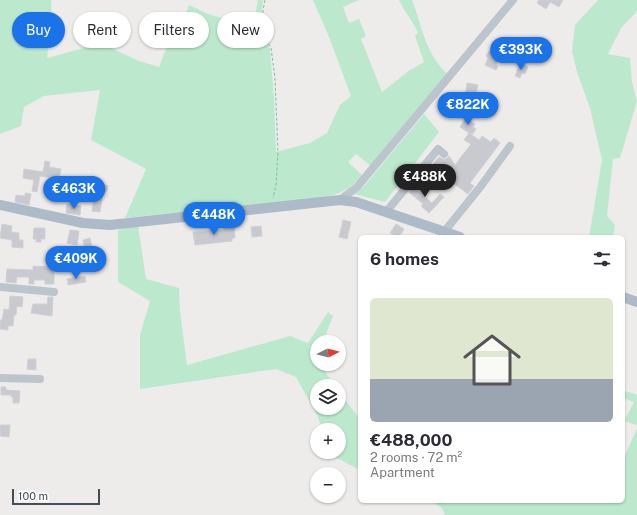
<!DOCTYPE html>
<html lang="en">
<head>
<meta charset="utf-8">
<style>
	body { margin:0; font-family:"Public Sans",sans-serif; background:#f7f7f7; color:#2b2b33; height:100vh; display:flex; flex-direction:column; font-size:15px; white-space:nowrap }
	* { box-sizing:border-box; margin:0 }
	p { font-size:13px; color:#7c7c81 }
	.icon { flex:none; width:22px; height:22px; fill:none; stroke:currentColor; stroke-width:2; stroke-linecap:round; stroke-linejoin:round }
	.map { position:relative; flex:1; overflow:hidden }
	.drawer { position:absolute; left:358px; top:235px; width:267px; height:268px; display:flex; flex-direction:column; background:#fff; border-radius:6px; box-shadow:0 1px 3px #0004 }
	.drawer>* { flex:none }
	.hud { position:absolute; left:12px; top:12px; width:286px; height:36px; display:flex; gap:8px }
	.needle { width:26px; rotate:84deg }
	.controls { position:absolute; left:310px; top:335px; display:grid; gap:8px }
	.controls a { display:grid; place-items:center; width:36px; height:36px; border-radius:50%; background:#fff; box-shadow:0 1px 3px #0004; font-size:20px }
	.scale { position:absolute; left:12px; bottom:10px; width:88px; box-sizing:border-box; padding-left:4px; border:2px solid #454e56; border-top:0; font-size:11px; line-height:14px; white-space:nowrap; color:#454e56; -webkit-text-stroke:3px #fff; paint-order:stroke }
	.price { position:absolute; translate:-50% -34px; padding:0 9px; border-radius:14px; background:#1a73e8; color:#fff; font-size:13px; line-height:26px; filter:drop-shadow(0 1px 2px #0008) }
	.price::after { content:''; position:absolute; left:50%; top:24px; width:12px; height:9px; margin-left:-6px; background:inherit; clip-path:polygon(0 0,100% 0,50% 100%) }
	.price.active { background:#222; color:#fff }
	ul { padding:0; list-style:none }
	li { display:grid; align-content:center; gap:8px; height:212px; padding:0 12px }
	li+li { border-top:1px solid #e1e1e2 }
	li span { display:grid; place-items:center; height:124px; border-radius:6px; color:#555 }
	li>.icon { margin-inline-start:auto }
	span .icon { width:72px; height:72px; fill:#fffc; stroke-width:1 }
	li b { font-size:17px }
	h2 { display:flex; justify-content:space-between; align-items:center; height:48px; padding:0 12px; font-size:17px }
	.pill { padding:0 14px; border-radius:18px; background:#fff; box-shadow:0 1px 3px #0004; font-size:14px; line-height:36px }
	.pill.active { background:#1a73e8; color:#fff }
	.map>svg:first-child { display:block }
	.green { fill:#bce9ce }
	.building { fill:#c8cad0; stroke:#cfd1d6 }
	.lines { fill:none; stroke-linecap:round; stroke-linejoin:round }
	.path { stroke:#77c39f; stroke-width:1; stroke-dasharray:3 2; stroke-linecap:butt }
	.minor { stroke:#bdc5cc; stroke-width:8 }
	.major { stroke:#adbac8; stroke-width:10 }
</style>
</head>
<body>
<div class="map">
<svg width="637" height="515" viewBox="0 0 637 515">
	<rect width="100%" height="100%" fill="#eeebeb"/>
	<g class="green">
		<path d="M0,0h51l1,19 -5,39 48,-13 14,2 30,14 20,6 16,-42 6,1 8,-21 19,9 45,13 5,-27h5l-2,17 1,11 1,8 7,13 4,49 2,54 34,-9 17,-10 13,-28 11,-9 -22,-59 -16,-37h46l-16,7 6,16 10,-4 7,17 -5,3 21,53 28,-22 14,-8 -9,-26 3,-3c-5,-12 -14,-21 -19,-33h13c8,20 12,45 25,62 3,5 7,8 10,12l-76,92 -15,-12 -8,8 14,13c-12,14 -22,19 -40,23l-197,20 21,-49 -55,-29 9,-50 -56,6 -20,11 -3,19 -21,8z"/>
		<path d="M598,0h39v11l-16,17 -13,26 22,4 2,24 5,19 -17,57 -7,1 -6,57 8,9 -2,12h-24l13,-77 -12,-52 -13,-36 -5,-21 3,-26z"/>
		<path d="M424,114l15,18 -54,70 -31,-8 10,-8z"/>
		<path d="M138,226l8,53 33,9 1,23 7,54 103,-29 18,7 20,-31 5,4 -10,26h-6v22h3l15,22h-18v22h22v-16l21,27v51l-27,-14 -2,-4h8v-22h-16l-6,-15 -21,-38 -20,-8 -136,20v-54l10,-34 -32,-19v-52z"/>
		<path d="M623,390l14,5v30l-13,-4 10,-19 -11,-4z"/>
		<path d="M637,428v87h-192l-3,-7 -11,-7h192v-41z"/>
	</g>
	<g class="building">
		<path d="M539,0h24l-4,7 -9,-5 -4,7 -9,-6z"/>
		<path d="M489,51l11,4 -4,10 2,1 -2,4 -11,-5 3,-7 -2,-2z"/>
		<path d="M520,64l8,3 -3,7 -3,-1 -2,5 -5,-2z"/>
		<path d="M467,83l11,2 -2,8 -4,-1 -11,19 -3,-2 -2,3 -9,-5 6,-10 4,3 1,-3 7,1z"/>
		<path d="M466,118l9,6 -2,3 3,2 -4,6 -12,-8z"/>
		<path d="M469,133l10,7 3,-4 9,6 3,-4 6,5 -30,40 4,3 -6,8 -27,-20 -5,6 -2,-5h-6l-3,-2 14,-16 4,2h3l3,-3 6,9 16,-21 -7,-4z"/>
		<path d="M45,161l5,1 -1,5 12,2 -2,10 -19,-3 -3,16 -5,-1 2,-11 -11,-2 1,-9 19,3z"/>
		<path d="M86,178l22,8 -2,6 -3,-1 -3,21 -8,-1 3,-23 -11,-4z"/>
		<path d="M416,184l11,4 -4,7 9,8 8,-9 4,3 -15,16 -8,-7 2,-2 -14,-12z"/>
		<path d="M25,193l6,1 -2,11 -14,-3 1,-7 9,1z"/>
		<path d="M67,204l14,2 -1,9 -14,-2z"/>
		<path d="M343,220l8,2 -4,17 -8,-2z"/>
		<path d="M2,224l10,2 -1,6 8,1v7h4v8l-11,-1v-7l-12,-2z"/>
		<path d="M396,224l8,5 -5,8h-6l1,-2 -4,-2z"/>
		<path d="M261,226l1,10 -10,1 -1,-10z"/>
		<path d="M234,227l1,11h-3v3l-37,4 -2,-13 31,-2 -1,-2z"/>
		<path d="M34,228h11v11h-4v3h-5v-3h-3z"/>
		<path d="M70,230l9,1 -2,14 -10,-2z"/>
		<path d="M90,238l3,14h2l2,7 -21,4 1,5 -9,2 -2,-13 20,-3 -3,-14z"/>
		<path d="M50,257h7v12h-3v15h-9v-4h-11v4h-5v-7h-12l-1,6 -10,-1 1,-13 26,1v-4l17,1z"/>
		<path d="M85,276l1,6 -18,3 -1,-6z"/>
		<path d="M10,296l13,1 -1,10 -5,-1 -1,9h-2l-1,11h-5v4l-8,-1v-9h2l2,-11 5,1z"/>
		<path d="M48,297h5l-1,19 -21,-3 2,-9h14z"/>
		<path d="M28,359h8v11l-9,-1z"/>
		<path d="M1,387h5v3l14,1 -1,12h-6v-6h-2v-2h-10z"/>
		<path d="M0,425h10l-1,12 -9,-1z"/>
	</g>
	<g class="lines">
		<path class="path" d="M265,0l-2,10 1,25 7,13 4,30 3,75 -2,32 -3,13"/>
		<g class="minor">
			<path d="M416,177l10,6 5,-3"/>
			<path d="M340,200l17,-13 156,-187"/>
			<path d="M386,212l52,-63 6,5"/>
			<path d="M444,232l37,-46 29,-40"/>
			<path d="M0,287l54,5"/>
			<path d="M0,378l40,1"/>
		</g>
		<g class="major">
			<path d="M0,205l83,18 27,2 230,-25 16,2 104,35"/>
			<path d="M623,297l14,5"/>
		</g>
	</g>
</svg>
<div class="controls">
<a><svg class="needle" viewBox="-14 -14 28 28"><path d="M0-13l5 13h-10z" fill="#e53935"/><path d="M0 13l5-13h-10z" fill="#7c7c81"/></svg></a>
<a><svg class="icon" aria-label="layers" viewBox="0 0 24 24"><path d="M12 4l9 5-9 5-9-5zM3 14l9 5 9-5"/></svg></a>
<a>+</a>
<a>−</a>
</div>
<div class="scale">100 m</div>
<b class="price" style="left:521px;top:71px">€393K</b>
<b class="price" style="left:468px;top:126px">€822K</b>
<b class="price active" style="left:425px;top:198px">€488K</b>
<b class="price" style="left:74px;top:210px">€463K</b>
<b class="price" style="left:214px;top:236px">€448K</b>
<b class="price" style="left:76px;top:280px">€409K</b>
<div class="hud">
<a class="pill active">Buy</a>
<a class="pill">Rent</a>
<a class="pill">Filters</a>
<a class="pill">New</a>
</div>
<section class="drawer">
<h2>6 homes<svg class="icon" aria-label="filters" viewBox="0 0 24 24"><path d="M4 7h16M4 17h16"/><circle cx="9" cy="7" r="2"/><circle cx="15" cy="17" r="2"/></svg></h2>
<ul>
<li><span style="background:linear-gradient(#dfe7d0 65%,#9aa5b1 0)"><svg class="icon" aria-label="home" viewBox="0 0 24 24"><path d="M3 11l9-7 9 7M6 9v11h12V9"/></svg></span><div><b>€488,000</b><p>2 rooms · 72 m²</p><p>Apartment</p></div></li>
</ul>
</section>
</div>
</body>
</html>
